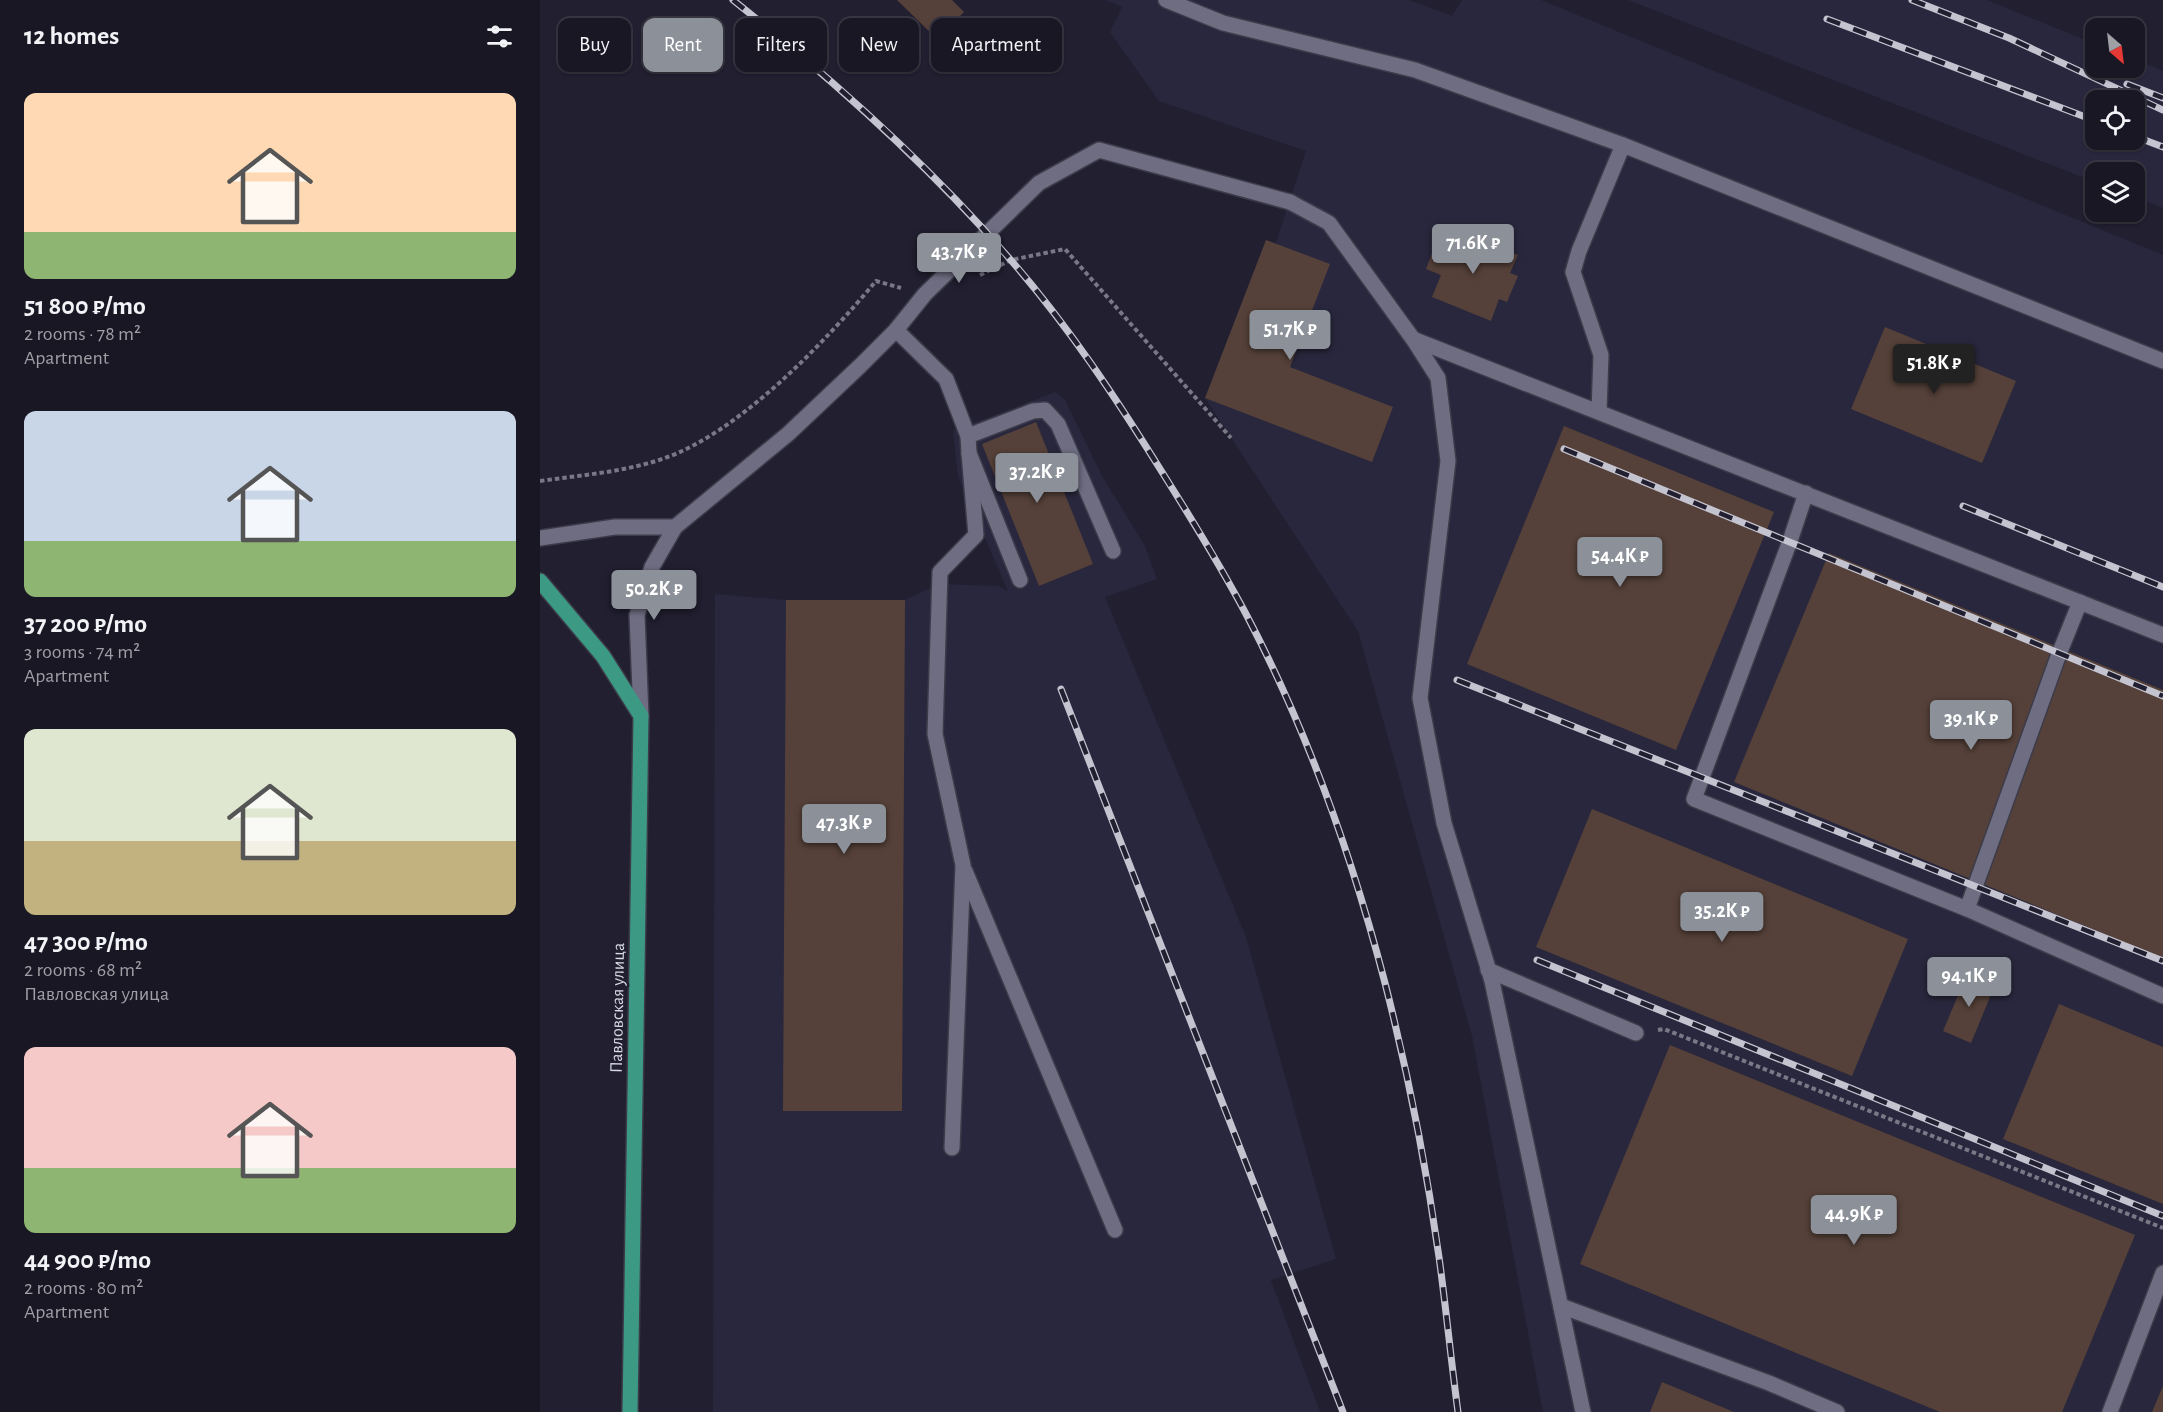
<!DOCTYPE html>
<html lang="en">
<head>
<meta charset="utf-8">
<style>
	body { margin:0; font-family:"Alegreya Sans",sans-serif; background:#262431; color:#f1f3f6; height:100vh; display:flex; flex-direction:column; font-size:22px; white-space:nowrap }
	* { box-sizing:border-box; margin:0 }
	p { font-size:20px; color:#9f9fa6 }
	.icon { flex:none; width:33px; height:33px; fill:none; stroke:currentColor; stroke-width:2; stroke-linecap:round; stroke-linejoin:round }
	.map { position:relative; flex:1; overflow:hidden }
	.drawer { display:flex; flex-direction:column; background:#191724; width:540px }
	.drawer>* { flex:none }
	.top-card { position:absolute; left:18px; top:18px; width:570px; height:54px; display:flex; gap:12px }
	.needle { width:39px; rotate:152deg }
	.buttons { position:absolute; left:1545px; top:18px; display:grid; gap:12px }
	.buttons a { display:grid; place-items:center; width:60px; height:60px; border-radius:12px; background:#191724; box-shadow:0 2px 4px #0004,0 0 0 2px #373641; font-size:30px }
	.price { position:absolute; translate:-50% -51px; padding:0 14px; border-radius:6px; background:#8c9099; color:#fff; font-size:20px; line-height:39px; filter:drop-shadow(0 2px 3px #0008) }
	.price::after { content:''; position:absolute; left:50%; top:36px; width:18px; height:14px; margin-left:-9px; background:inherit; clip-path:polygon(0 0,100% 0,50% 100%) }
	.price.active { background:#222; color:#fff }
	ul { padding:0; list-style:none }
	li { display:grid; align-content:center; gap:12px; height:318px; padding:0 24px }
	li span { display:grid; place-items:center; height:186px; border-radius:12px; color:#555 }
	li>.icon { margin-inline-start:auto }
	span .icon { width:108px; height:108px; fill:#fffc; stroke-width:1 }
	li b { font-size:26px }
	h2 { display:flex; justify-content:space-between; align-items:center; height:72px; padding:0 24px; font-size:26px }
	.chip { padding:0 21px; border-radius:12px; background:#191724; box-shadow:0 2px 4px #0004,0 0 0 2px #373641; font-size:21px; line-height:54px }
	.chip.active { background:#8c9099; color:#fff }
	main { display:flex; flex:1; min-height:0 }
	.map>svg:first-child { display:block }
	.built { fill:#29273d; fill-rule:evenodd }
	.building { fill:#554139 }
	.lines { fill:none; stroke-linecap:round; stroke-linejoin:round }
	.lane-casing { stroke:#3c3b49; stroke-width:18 }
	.street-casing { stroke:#3c3b49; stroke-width:18 }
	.primary-casing { stroke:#3c3b49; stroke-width:18 }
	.path { stroke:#797887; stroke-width:4; stroke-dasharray:4.5 3; stroke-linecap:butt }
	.lane { stroke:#6e6d82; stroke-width:15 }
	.street { stroke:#6e6d82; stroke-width:15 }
	.primary { stroke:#3c9983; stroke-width:15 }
	.rail-casing { stroke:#c4c4d0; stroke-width:7 }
	.rail { stroke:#211f30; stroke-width:4.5; stroke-dasharray:14; stroke-linecap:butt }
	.labels { text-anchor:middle; stroke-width:5; stroke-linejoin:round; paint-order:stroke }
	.street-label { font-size:18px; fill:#dadae6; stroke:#211f30 }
</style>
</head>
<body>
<main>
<section class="drawer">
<h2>12 homes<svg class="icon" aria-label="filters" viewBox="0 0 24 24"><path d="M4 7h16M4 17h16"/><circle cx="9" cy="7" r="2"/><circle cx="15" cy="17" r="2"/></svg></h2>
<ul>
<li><span style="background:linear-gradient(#ffd9b3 75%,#8fb573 0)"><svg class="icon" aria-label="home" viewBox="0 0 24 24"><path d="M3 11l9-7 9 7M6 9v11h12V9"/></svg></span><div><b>51 800 ₽/mo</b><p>2 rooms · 78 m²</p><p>Apartment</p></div></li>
<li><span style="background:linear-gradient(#c9d6e8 70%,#8fb573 0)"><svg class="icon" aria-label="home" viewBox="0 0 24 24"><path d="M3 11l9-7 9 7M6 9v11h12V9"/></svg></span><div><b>37 200 ₽/mo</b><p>3 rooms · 74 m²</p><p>Apartment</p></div></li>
<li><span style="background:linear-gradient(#dfe7d0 60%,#c2b280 0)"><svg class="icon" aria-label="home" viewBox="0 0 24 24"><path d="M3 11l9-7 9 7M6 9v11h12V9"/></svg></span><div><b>47 300 ₽/mo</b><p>2 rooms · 68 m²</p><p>Павловская улица</p></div></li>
<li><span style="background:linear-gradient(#f6c9c9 65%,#8fb573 0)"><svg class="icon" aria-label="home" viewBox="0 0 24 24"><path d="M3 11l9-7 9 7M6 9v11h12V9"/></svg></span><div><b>44 900 ₽/mo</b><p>2 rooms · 80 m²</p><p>Apartment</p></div></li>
</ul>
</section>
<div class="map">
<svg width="1623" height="1412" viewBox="0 0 1623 1412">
	<rect width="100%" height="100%" fill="#211f30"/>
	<g class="built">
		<path d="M566,0h303l43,16 10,-16h79l622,255v1157h-620l-71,-376 -114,-405 -153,-233 61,-158 10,3 30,-92 -147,-50 -49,-69 12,-25z"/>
		<path d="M1088,0h359l108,44 1,24h38l1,-9 28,12v137l-28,-11 -1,-25h-38l-1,10zM1594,100v40h-38v-40z"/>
		<path d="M515,392l10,8 37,76 43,70 12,33 -52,18 141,340 90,322 -65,21 49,132h-607l2,-818 71,6h119l34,-16 60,2 9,5 -50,-115 -5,-45z"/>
	</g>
	<g class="building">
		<path d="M357,0h55l12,12 -27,27z"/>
		<path d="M920,231l58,24 -8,18 8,3 -11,26 -8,-3 -8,22 -59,-24 9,-22 -15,-6 10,-26 16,6z"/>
		<path d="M726,240l64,24 -40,103 103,40 -21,55 -167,-64z"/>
		<path d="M1345,327l131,54 -34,82 -131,-54z"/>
		<path d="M496,422l57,142 -54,22 -57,-142z"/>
		<path d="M1024,426l210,86 -98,238 -209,-86z"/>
		<path d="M1289,553l334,137v268l-429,-176z"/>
		<path d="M246,600h119l-3,511h-119z"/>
		<path d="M1052,809l316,130 -56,137 -316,-129z"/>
		<path d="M1427,974l28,11 -24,58 -28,-12z"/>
		<path d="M1519,1004l104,43v157l-160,-65z"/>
		<path d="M1130,1045l465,190 -73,177h-122l-360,-148z"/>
		<path d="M1122,1382l72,30h-84z"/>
		<path d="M1623,1386v26h-11z"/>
	</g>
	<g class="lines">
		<defs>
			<g id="lane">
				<path d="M626,0l57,23 192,47 208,75"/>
				<path d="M750,202l39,21 84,116 25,39 10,83 -28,237 24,125 48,158 91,431"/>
				<path d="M356,330l50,49 22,57"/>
				<path d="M873,339l750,296"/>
				<path d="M1059,412l2,-57 -28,-83 6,-21 44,-106 540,216"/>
				<path d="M1266,493l-16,48 -96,258 273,110 196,87"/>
				<path d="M480,580l-51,-127 -1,-17 65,-25 12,-1 13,14 55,127"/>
				<path d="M425,871l150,359"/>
				<path d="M1427,909l92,-255 21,-52"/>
				<path d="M948,970l148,63"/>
				<path d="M412,1148l11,-283 -28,-131 5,-162 36,-37 -7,-82"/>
				<path d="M1021,1306l208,77 68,29"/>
				<path d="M1570,1412l53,-139"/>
			</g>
			<g id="street">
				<path d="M0,538l75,-11h60"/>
				<path d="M101,716l-4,-101 15,-48 23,-40 113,-93 72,-68 36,-36 29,-36 114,-111 60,-33 191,52"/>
			</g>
			<path id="primary" d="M0,581l63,75 38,60 -11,696"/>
		</defs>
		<use href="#lane" class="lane-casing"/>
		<use href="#street" class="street-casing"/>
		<use href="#primary" class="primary-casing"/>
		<g class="path">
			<path d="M440,275l31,-15 54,-11 166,189"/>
			<path d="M0,481c42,-6 85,-9 125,-23 76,-27 160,-116 211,-177l25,7"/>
			<path d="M1118,1030l6,-1 499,199"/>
		</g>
		<use href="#lane" class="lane"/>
		<use href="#street" class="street"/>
		<use href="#primary" class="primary"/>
		<defs>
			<g id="rail">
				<path d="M193,0c98,78 194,163 276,258 58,66 107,140 153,214 29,46 58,93 84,142 61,116 106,242 139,369 23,90 41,182 54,274 7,51 12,103 19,155"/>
				<path d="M1372,0l97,38 154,72"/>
				<path d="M1287,19l269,102"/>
				<path d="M1587,84l36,14"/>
				<path d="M1594,136l29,11"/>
				<path d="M1024,449l599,247"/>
				<path d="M1423,506l200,81"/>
				<path d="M917,680l706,281"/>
				<path d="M521,689l282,723"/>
				<path d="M997,960l626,256"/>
			</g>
		</defs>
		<use href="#rail" class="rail-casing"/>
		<use href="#rail" class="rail"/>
	</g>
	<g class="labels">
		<g class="street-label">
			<text transform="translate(77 1008) rotate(-89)" y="6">Павловская улица</text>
		</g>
	</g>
</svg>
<div class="buttons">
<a><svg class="needle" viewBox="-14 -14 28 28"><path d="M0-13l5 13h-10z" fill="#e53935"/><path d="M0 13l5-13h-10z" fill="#9f9fa6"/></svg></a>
<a><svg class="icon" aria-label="locate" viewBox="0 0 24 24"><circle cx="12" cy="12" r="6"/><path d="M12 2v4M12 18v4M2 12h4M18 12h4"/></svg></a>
<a><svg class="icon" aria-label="layers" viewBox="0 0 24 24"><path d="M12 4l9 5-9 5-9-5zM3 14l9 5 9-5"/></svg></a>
</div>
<b class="price" style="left:933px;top:275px">71.6K ₽</b>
<b class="price" style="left:419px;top:284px">43.7K ₽</b>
<b class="price" style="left:750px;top:361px">51.7K ₽</b>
<b class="price active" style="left:1394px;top:395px">51.8K ₽</b>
<b class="price" style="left:497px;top:504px">37.2K ₽</b>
<b class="price" style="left:1080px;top:588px">54.4K ₽</b>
<b class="price" style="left:114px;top:621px">50.2K ₽</b>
<b class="price" style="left:1431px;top:751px">39.1K ₽</b>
<b class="price" style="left:304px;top:855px">47.3K ₽</b>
<b class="price" style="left:1182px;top:943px">35.2K ₽</b>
<b class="price" style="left:1429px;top:1008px">94.1K ₽</b>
<b class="price" style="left:1314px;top:1246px">44.9K ₽</b>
<div class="top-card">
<a class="chip">Buy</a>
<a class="chip active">Rent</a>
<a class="chip">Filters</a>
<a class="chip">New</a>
<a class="chip">Apartment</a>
</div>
</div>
</main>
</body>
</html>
